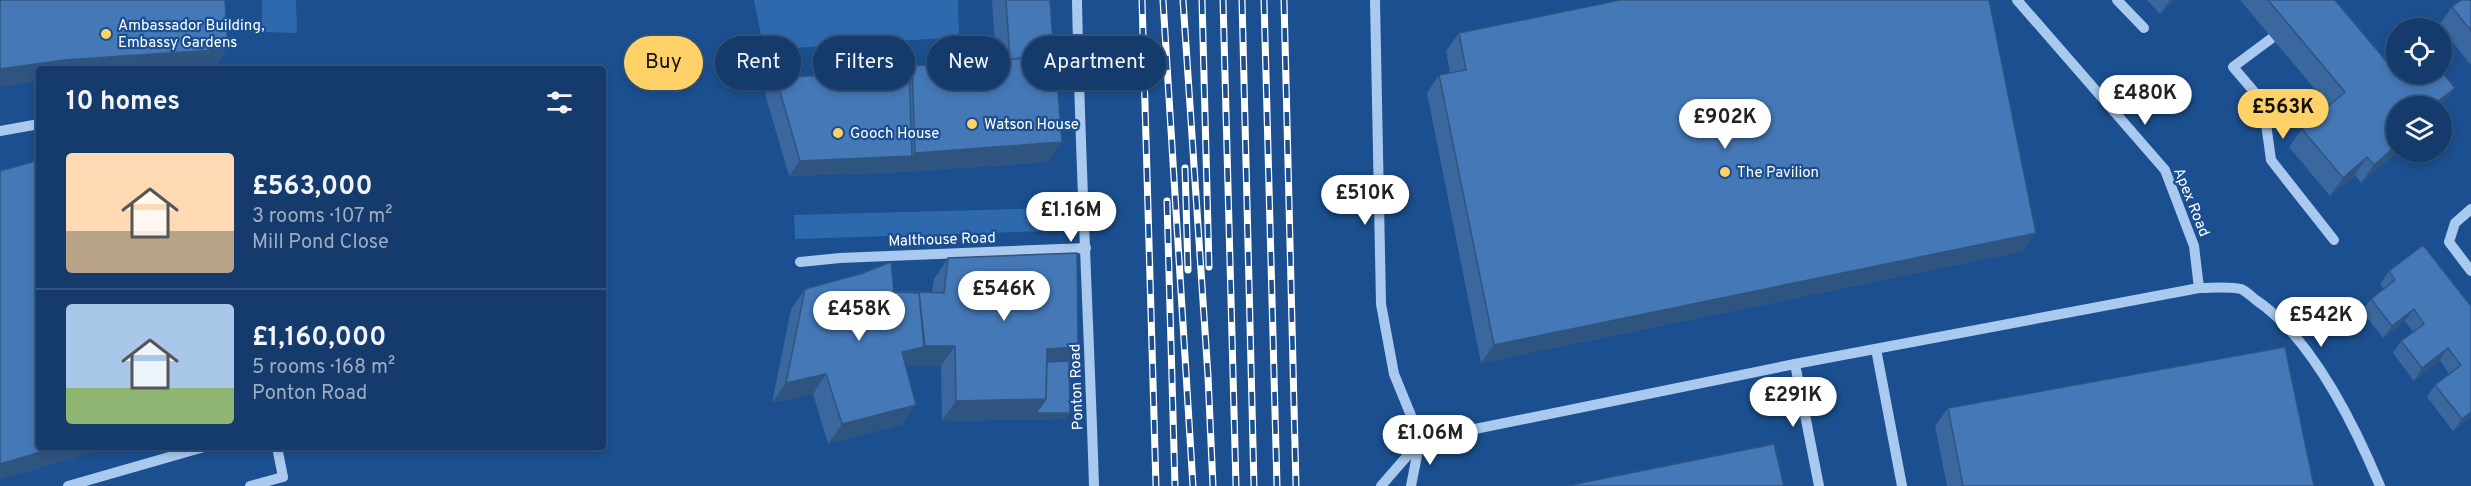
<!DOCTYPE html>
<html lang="en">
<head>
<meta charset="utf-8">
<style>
	body { margin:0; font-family:Overpass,sans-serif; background:#1d4271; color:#f1f3f6; height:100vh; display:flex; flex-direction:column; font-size:22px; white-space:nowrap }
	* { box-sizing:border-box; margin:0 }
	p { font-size:20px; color:#9dadc1 }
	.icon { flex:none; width:33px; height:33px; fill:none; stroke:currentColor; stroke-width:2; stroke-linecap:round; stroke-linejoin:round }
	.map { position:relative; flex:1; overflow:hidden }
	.side { position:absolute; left:36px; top:66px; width:570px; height:384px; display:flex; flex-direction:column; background:#143b6b; border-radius:6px; box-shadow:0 3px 9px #0003,0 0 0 2px #33557e }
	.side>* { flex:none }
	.guide { position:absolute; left:624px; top:36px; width:570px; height:54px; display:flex; gap:12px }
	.fabs { position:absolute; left:2386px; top:18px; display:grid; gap:12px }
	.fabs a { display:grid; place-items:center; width:66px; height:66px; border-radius:50%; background:#143b6b; box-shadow:0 3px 9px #0003,0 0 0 2px #33557e; font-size:30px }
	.price { position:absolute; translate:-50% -51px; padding:0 14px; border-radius:21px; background:#fff; color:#222; font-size:20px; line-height:39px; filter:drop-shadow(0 2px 3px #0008) }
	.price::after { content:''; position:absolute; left:50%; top:36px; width:18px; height:14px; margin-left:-9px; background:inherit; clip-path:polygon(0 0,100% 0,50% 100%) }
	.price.active { background:#ffd166; color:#111 }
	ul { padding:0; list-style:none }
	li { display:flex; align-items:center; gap:18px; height:150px; padding:0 30px }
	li+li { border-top:2px solid #33557e }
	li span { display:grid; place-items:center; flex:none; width:168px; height:120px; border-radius:6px; color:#555 }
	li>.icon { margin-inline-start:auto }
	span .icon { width:72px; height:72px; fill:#fffc; stroke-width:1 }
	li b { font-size:26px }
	h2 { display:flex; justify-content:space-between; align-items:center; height:72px; padding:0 30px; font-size:26px }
	.chip { padding:0 21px; border-radius:27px; background:#143b6b; box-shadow:0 3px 9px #0003,0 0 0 2px #33557e; font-size:21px; line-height:54px }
	.chip.active { background:#ffd166; color:#111 }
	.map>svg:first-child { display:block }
	.green { fill:#2e69ad }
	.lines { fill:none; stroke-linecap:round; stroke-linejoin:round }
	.minor { stroke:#a9c9ee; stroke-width:10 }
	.rail-casing { stroke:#fff; stroke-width:7 }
	.rail { stroke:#1b4f8f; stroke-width:4.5; stroke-dasharray:14; stroke-linecap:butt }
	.wall { fill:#3a679d }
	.shaded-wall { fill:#305480 }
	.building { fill:#4478b7; stroke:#305480; stroke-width:1.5 }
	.poi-dot { fill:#ffd166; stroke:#1b4f8f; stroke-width:2 }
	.labels { text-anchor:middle; stroke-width:4.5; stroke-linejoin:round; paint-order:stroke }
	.poi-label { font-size:15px; fill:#fff; stroke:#1b4f8f; text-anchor:start }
	.street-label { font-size:15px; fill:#fff; stroke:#1b4f8f }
</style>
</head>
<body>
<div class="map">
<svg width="2471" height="486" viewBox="0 0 2471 486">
	<rect width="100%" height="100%" fill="#1b4f8f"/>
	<g class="green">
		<path d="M262,0h34l1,33 -35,-1z"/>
		<path d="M754,0h204l1,37 -195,13z"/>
		<path d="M1051,208v23l-256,8 -1,-24z"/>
	</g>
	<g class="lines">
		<g class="minor">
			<path d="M1077,0c3,162 12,324 17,486"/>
			<path d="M1375,0l6,304 13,70 27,66"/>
			<path d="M2017,0l148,170 29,76 5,42"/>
			<path d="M2117,0l27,28"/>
			<path d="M2272,38l-39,29 30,35 8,58 63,80"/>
			<path d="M0,131l39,-7"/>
			<path d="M2471,209l-16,14 -6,19 22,29"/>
			<path d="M800,262l40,-4 246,-10"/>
			<path d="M1876,349l26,137"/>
			<path d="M1795,364l24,122"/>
			<path d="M68,486l136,-39"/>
			<path d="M250,486l33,-9 -6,-30"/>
			<path d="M1381,486l40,-46 374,-76 404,-76c12,0 30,-2 42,1 5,2 11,8 15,11 56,38 98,124 124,186"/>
			<path d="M1411,486l9,-46"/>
		</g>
		<defs>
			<g id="rail">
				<path d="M1142,0l14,486"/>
				<path d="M1163,0l30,486"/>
				<path d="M1183,0l25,376 5,110"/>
				<path d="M1202,0l7,267"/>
				<path d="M1223,0l13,486"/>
				<path d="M1242,0l12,486"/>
				<path d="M1264,0l13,486"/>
				<path d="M1284,0l12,486"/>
				<path d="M1185,168l3,102"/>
				<path d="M1167,201l8,285"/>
			</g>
		</defs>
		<use href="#rail" class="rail-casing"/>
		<use href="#rail" class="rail"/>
	</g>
	<g class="wall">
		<path d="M992,0h58l-2,162 -147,10 -112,4 -24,-82 11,-16 133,-8 3,-4 84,-6z"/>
		<path d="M2147,0h28l-15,14z"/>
		<path d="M2240,0h95l52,62 55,43 -45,1v46h1l-37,31 -6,-8 -25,21 -41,-49 13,-18 27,-23z"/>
		<path d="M2471,0v65l-32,-40 13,-18z"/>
		<path d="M1459,33l564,218 -542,112 -54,-270 12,-18 11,-2 -4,-22z"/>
		<path d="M948,258l130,89 -9,14 1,52 -5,6 -123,2 -1,-55h-31l-4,1 -4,57 -74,20 -15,-50 -41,9 19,-94 14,-20 127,3 2,-13z"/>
		<path d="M2389,271l82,35v111l-18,14 -26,-34 8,-12 14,-11 -9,-14 -26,21 -21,-28 8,-12 12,-9 -8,-11 -22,17 -21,-27 9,-12 13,-10 -4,-5z"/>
		<path d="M1948,408l366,78h-367l-12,-60z"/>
	</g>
	<g class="shaded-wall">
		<path d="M2170,0h5l-15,14z"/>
		<path d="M228,49l-14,20h-175v12l-39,6v-18l64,-9z"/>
		<path d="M2455,88l-13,17 -1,1h-9z"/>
		<path d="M1062,142l-14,20 -147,10 -112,4 11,-15 112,-5 3,-3z"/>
		<path d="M2397,145v7h1l-37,31 13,-18z"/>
		<path d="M2367,157l-12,18 -25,21 13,-18z"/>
		<path d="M2036,233l-13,18 -542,112 13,-18z"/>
		<path d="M2414,309l-9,12 -22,17 9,-12z"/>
		<path d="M925,346h30l-14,20h-31l-22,6 14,-20z"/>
		<path d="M1078,347l-14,20 -27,2 10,-20z"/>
		<path d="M2448,348l-8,12 -26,21 8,-13z"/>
		<path d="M826,374l-13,20 -41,9 14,-20z"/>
		<path d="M1046,399l24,14 -5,6 -123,2 14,-20z"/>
		<path d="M916,405l-14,19 -74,20 14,-20z"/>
		<path d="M2471,412v5l-18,14 9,-12z"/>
		<path d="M58,447h53l-111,33v-16z"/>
	</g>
	<g class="building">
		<path d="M0,0h225l3,49 -164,11 -64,9z"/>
		<path d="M1006,0h44l4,56 -44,3z"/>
		<path d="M1620,0h369l47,233 -542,112 -55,-270 27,-5 -7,-37z"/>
		<path d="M2268,0h67l52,62 10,-8v20h45v-2l13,16 -23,18h-35v39l-23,20 -7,-8 -24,21 -41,-49 43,-37z"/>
		<path d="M2461,0h10v31l-19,-24z"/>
		<path d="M1055,56l7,86 -147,11 -3,-87z"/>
		<path d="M909,70l3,86 -112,5 -24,-83z"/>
		<path d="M39,160v287h19l-58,17v-293z"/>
		<path d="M2423,245l48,61v106l-9,7 -27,-34 26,-20 -13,-17 -26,20 -21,-27 23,-17 -10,-15 -22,17 -21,-27 24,-19 -6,-9z"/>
		<path d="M1077,253l1,94 -31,2 -1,50 -90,2 -1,-55h-30l-6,-54 25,1 4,-35z"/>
		<path d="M891,262l3,30 25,1 5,54 -22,5 14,53 -74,19 -16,-50 -40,9 19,-94 58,-16z"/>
		<path d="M2285,347l29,139h-351l-15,-78z"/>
		<path d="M1069,361l1,52h-34l10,-14 1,-37z"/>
		<path d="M1774,444l10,42h-218z"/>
	</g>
	<g class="poi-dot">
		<circle cx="106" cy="34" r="6"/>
		<circle cx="972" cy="124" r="6"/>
		<circle cx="838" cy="133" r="6"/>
		<circle cx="1725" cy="172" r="6"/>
	</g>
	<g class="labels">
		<g class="poi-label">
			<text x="118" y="30">Ambassador Building,<tspan x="118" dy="17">Embassy Gardens</tspan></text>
			<text x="984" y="129">Watson House</text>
			<text x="850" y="138">Gooch House</text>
			<text x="1737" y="177">The Pavilion</text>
		</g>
		<g class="street-label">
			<text transform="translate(2192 202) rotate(68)" y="5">Apex Road</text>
			<text transform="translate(942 239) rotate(-2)" y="5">Malthouse Road</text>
			<text transform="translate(1076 387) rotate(-92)" y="5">Ponton Road</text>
		</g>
	</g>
</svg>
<div class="fabs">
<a><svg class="icon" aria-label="locate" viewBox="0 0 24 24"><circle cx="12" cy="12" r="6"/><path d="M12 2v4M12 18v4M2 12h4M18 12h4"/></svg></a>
<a><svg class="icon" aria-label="layers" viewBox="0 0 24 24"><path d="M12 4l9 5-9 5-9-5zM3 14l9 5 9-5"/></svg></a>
</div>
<b class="price" style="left:2145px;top:126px">£480K</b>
<b class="price active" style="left:2283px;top:140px">£563K</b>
<b class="price" style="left:1725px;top:150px">£902K</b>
<b class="price" style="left:1365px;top:226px">£510K</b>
<b class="price" style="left:1071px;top:243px">£1.16M</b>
<b class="price" style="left:1004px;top:322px">£546K</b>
<b class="price" style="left:859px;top:342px">£458K</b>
<b class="price" style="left:2321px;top:348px">£542K</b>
<b class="price" style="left:1793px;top:428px">£291K</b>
<b class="price" style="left:1430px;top:466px">£1.06M</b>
<div class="guide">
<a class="chip active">Buy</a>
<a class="chip">Rent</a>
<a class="chip">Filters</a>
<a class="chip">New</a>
<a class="chip">Apartment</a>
</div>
<section class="side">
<h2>10 homes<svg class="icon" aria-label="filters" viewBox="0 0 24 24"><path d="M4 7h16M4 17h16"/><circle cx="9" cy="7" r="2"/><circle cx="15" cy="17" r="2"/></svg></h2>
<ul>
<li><span style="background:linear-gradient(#ffd9b3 65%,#b9a48a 0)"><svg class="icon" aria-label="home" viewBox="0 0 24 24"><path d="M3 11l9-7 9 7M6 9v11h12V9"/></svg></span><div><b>£563,000</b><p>3 rooms · 107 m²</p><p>Mill Pond Close</p></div></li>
<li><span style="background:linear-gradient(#a9c7e8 70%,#8fb573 0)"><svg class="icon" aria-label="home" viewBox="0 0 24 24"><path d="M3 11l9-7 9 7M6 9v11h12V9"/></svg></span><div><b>£1,160,000</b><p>5 rooms · 168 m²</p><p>Ponton Road</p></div></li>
</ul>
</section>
</div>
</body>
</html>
